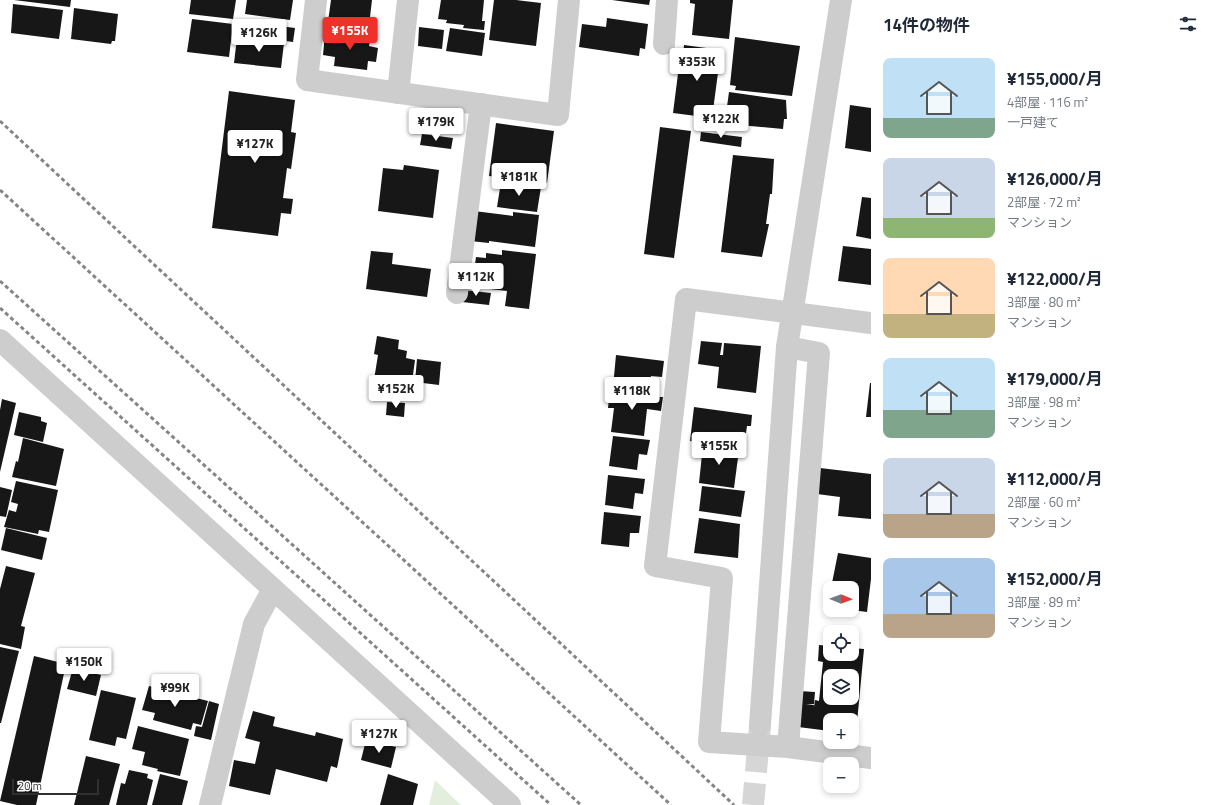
<!DOCTYPE html>
<html lang="ja">
<head>
<meta charset="utf-8">
<style>
	body { margin:0; font-family:"Titillium Web","Noto Sans JP",sans-serif; background:#f6f6f7; color:#1f2937; height:100vh; display:flex; flex-direction:column; font-size:15px; white-space:nowrap }
	* { box-sizing:border-box; margin:0 }
	p { font-size:13px; color:#747a83 }
	.icon { flex:none; width:22px; height:22px; fill:none; stroke:currentColor; stroke-width:2; stroke-linecap:round; stroke-linejoin:round }
	.map { position:relative; flex:1; overflow:hidden }
	.details { display:flex; flex-direction:column; background:#fff; width:340px }
	.details>* { flex:none }
	.needle { width:26px; rotate:91deg }
	.fabs { position:absolute; left:823px; top:581px; display:grid; gap:8px }
	.fabs a { display:grid; place-items:center; width:36px; height:36px; border-radius:8px; background:#fff; box-shadow:0 2px 6px #0003; font-size:20px }
	.scale { position:absolute; left:12px; bottom:10px; width:87px; box-sizing:border-box; padding-left:4px; border:2px solid #303030; border-top:0; font-size:11px; line-height:14px; white-space:nowrap; color:#303030; -webkit-text-stroke:3px #fff; paint-order:stroke }
	.price { position:absolute; translate:-50% -34px; padding:0 9px; border-radius:4px; background:#fff; color:#222; font-size:13px; line-height:26px; filter:drop-shadow(0 1px 2px #0008) }
	.price::after { content:''; position:absolute; left:50%; top:24px; width:12px; height:9px; margin-left:-6px; background:inherit; clip-path:polygon(0 0,100% 0,50% 100%) }
	.price.active { background:#f03129; color:#fff }
	ul { padding:0; list-style:none }
	li { display:flex; align-items:center; gap:12px; height:100px; padding:0 12px }
	li span { display:grid; place-items:center; flex:none; width:112px; height:80px; border-radius:8px; color:#555 }
	li>.icon { margin-inline-start:auto }
	span .icon { width:48px; height:48px; fill:#fffc; stroke-width:1 }
	li b { font-size:17px }
	h2 { display:flex; justify-content:space-between; align-items:center; height:48px; padding:0 12px; font-size:17px }
	main { display:flex; flex:1; min-height:0 }
	.map>svg:first-child { display:block }
	.green { fill:#e4eedd }
	.building { fill:#171717; fill-rule:evenodd }
	.lines { fill:none; stroke-linecap:round; stroke-linejoin:round }
	.street-tunnel { stroke:#d6d6d6; stroke-width:22; stroke-dasharray:22 11; stroke-linecap:butt }
	.street { stroke:#cdcdcd; stroke-width:22 }
	.rail { stroke:#858585; stroke-width:3; stroke-dasharray:4 3; stroke-linecap:butt }
</style>
</head>
<body>
<main>
<div class="map">
<svg width="871" height="805" viewBox="0 0 871 805">
	<rect width="100%" height="100%" fill="#fff"/>
	<path class="green" d="M435,780l26,25h-32z"/>
	<g class="building">
		<path d="M14,0h57l-1,7z"/>
		<path d="M191,0h45l-3,19 -44,-5z"/>
		<path d="M247,0h46l-3,20 -45,-6z"/>
		<path d="M331,0h41l-4,34 -41,-5z"/>
		<path d="M441,0h43l-2,21h3l-1,9 -21,-2 1,-3 -18,-2 1,-3 -9,-1z"/>
		<path d="M494,0h22l25,3 -5,43 -47,-6z"/>
		<path d="M612,0h38l-1,5z"/>
		<path d="M690,0h43l-4,39 -37,-4 3,-31 -5,-1z"/>
		<path d="M13,4l50,6 -4,29 -48,-6z"/>
		<path d="M74,8l44,6 -3,27h-3l-1,3 -40,-5z"/>
		<path d="M607,18l41,6 -3,25 -5,-1 -1,8 -60,-9 3,-23 24,3z"/>
		<path d="M192,19l41,5 -4,33 -42,-5z"/>
		<path d="M272,25l23,3 -2,14 -22,-3z"/>
		<path d="M419,27l25,3 -2,19 -24,-3z"/>
		<path d="M450,28l35,5 -3,23 -36,-5z"/>
		<path d="M325,34l45,5 -1,7 9,2 -2,14 -8,-1 -1,9 -33,-4 1,-9 -12,-2z"/>
		<path d="M735,37l65,9 -8,50 -57,-6 1,-4 -6,-1z"/>
		<path d="M237,38l47,5 -3,25 -47,-5z"/>
		<path d="M684,45l37,5 -9,68 -39,-5 7,-55h3z"/>
		<path d="M229,91l66,9 -4,32 5,1 -5,36 -4,-1 -4,30 10,1 -2,15 -10,-1 -3,23 -66,-8z"/>
		<path d="M729,92l57,8 1,19h-3l-1,10 -44,-4 2,-9 -15,-2z"/>
		<path d="M850,105l21,3v44l-26,-4z"/>
		<path d="M496,123l58,8 -7,52 -58,-7z"/>
		<path d="M660,127l31,4 -17,127 -30,-4z"/>
		<path d="M701,132l41,5 -1,10 -41,-6z"/>
		<path d="M422,134l31,4 -2,11 -31,-4z"/>
		<path d="M733,155l41,4 -2,35h-2l-4,30h3l-7,33 -41,-5z"/>
		<path d="M404,165l35,5 -6,48 -55,-7 5,-43 20,2z"/>
		<path d="M501,182l40,5 -4,25 -40,-5z"/>
		<path d="M862,197l9,1v41l-15,-3z"/>
		<path d="M474,211l39,5v-4l26,3 -4,32 -46,-6v2l-19,-2z"/>
		<path d="M843,246l28,3v36l-33,-4z"/>
		<path d="M502,250l34,4 -7,55 -24,-3 2,-15 -35,-4 4,-30 10,1v-5l16,2z"/>
		<path d="M371,251l22,2 -1,11 39,5 -4,28 -61,-8z"/>
		<path d="M463,290l28,3 -2,12 -27,-3z"/>
		<path d="M377,336l22,4 -1,9 9,2 -1,7 9,2 -5,37 -38,-5 6,-37 -4,-1z"/>
		<path d="M701,341l21,2 -2,12h3l1,-12 37,3 -5,47 -39,-5 2,-21 -21,-3z"/>
		<path d="M616,355l48,6 -2,16 -11,-1 -2,15 -36,-4z"/>
		<path d="M417,359l24,3 -2,23 -24,-3z"/>
		<path d="M870,383h1v34h-5z"/>
		<path d="M610,389l47,6v2h6l-2,14 -14,-2 -3,27 -33,-4 3,-24h-6z"/>
		<path d="M2,399l14,4 -16,69v-62z"/>
		<path d="M387,402l18,1 -1,14 -18,-2z"/>
		<path d="M694,407l58,8 -1,11h-4l-3,21 -54,-6z"/>
		<path d="M19,412l22,5v4l6,2 -4,19 -29,-7z"/>
		<path d="M613,436l37,4 -3,15 -8,-1 -2,16 -28,-4z"/>
		<path d="M23,438l41,11 -8,37 -44,-9 4,-16 2,1z"/>
		<path d="M703,445l36,5 -5,38 -35,-5z"/>
		<path d="M820,468l51,6v45l-33,-3 2,-19 -23,-3z"/>
		<path d="M608,475l37,4 -2,15 -8,-1 -2,16 -28,-4z"/>
		<path d="M16,481l42,9 -9,42 -10,-2 -1,4 -34,-7 5,-17 7,2 2,-8 -7,-2z"/>
		<path d="M702,486l43,5 -4,26 -42,-6z"/>
		<path d="M0,487l12,3 -6,27 -6,-1z"/>
		<path d="M604,512l37,4 -2,17h-9l-1,14 -28,-3z"/>
		<path d="M699,518l41,6 -2,34 -44,-5z"/>
		<path d="M6,528l41,10 -5,22 -41,-10z"/>
		<path d="M838,553l33,5v21l-4,33 -15,-2v-22h-21z"/>
		<path d="M6,566l29,7 -14,53 4,1 -4,22 -21,-5v-55z"/>
		<path d="M819,645l11,1v8h22v-6l12,1 -8,84h-4v-13h-22v11l-32,-4 1,-36 16,1 -1,12h-8l8,1v2l1,-7 4,1 4,-39 -5,-1zM830,676h22v22h-22z"/>
		<path d="M0,647l19,4 -18,72h-1z"/>
		<path d="M34,656l32,8 -30,141h-19l-17,-4z"/>
		<path d="M73,668l28,7 -5,21 -29,-7z"/>
		<path d="M149,686l59,15 -7,24 -8,-2 -2,7 -38,-10 2,-7 -13,-3z"/>
		<path d="M101,690l35,8 -10,41 -9,-2 -2,9 -26,-6z"/>
		<path d="M209,701l10,3 -8,36 -17,-4 2,-10 6,1z"/>
		<path d="M253,711l22,6 -2,9 42,10 1,-4 27,7 -6,29 -6,-2 -4,16 -51,-13 -6,26 -41,-9 5,-26 21,4 5,-22 -15,-4z"/>
		<path d="M138,726l51,13 -9,37 -23,-5 1,-2 -16,-4 3,-13 -13,-3z"/>
		<path d="M366,740l30,7 -5,21 -30,-8z"/>
		<path d="M86,756l34,8 -11,41h-35z"/>
		<path d="M129,770l19,4 -1,4 6,2 -6,25h-31l5,-22 4,1z"/>
		<path d="M160,774l28,7 -6,24h-30z"/>
		<path d="M388,774l30,10 -5,21h-33z"/>
	</g>
	<g class="lines">
		<path class="street-tunnel" d="M753,805l7,-79"/>
		<g class="street">
			<path d="M316,0l-9,80 251,35 11,-115"/>
			<path d="M664,44l3,-44"/>
			<path d="M398,93l10,-93"/>
			<path d="M457,293l24,-189"/>
			<path d="M0,340l510,465"/>
			<path d="M787,347l32,6 -31,394 83,11"/>
			<path d="M760,725l27,-378 54,-347"/>
			<path d="M788,747l-79,-5 13,-164 -67,-12 31,-267 185,24"/>
			<path d="M210,805l44,-181 19,-35"/>
		</g>
		<g class="rail">
			<path d="M0,121l734,684"/>
			<path d="M0,190l671,615"/>
			<path d="M0,281l581,524"/>
			<path d="M0,308l551,497"/>
		</g>
	</g>
</svg>
<div class="fabs">
<a><svg class="needle" viewBox="-14 -14 28 28"><path d="M0-13l5 13h-10z" fill="#e53935"/><path d="M0 13l5-13h-10z" fill="#747a83"/></svg></a>
<a><svg class="icon" aria-label="locate" viewBox="0 0 24 24"><circle cx="12" cy="12" r="6"/><path d="M12 2v4M12 18v4M2 12h4M18 12h4"/></svg></a>
<a><svg class="icon" aria-label="layers" viewBox="0 0 24 24"><path d="M12 4l9 5-9 5-9-5zM3 14l9 5 9-5"/></svg></a>
<a>+</a>
<a>−</a>
</div>
<div class="scale">20 m</div>
<b class="price active" style="left:350px;top:51px">¥155K</b>
<b class="price" style="left:259px;top:53px">¥126K</b>
<b class="price" style="left:697px;top:82px">¥353K</b>
<b class="price" style="left:721px;top:139px">¥122K</b>
<b class="price" style="left:436px;top:142px">¥179K</b>
<b class="price" style="left:255px;top:164px">¥127K</b>
<b class="price" style="left:519px;top:197px">¥181K</b>
<b class="price" style="left:476px;top:297px">¥112K</b>
<b class="price" style="left:396px;top:409px">¥152K</b>
<b class="price" style="left:632px;top:411px">¥118K</b>
<b class="price" style="left:719px;top:466px">¥155K</b>
<b class="price" style="left:84px;top:682px">¥150K</b>
<b class="price" style="left:175px;top:708px">¥99K</b>
<b class="price" style="left:379px;top:754px">¥127K</b>
</div>
<section class="details">
<h2>14件の物件<svg class="icon" aria-label="filters" viewBox="0 0 24 24"><path d="M4 7h16M4 17h16"/><circle cx="9" cy="7" r="2"/><circle cx="15" cy="17" r="2"/></svg></h2>
<ul>
<li><span style="background:linear-gradient(#bfe0f5 75%,#7fa58c 0)"><svg class="icon" aria-label="home" viewBox="0 0 24 24"><path d="M3 11l9-7 9 7M6 9v11h12V9"/></svg></span><div><b>¥155,000/月</b><p>4部屋 · 116 m²</p><p>一戸建て</p></div></li>
<li><span style="background:linear-gradient(#c9d6e8 75%,#8fb573 0)"><svg class="icon" aria-label="home" viewBox="0 0 24 24"><path d="M3 11l9-7 9 7M6 9v11h12V9"/></svg></span><div><b>¥126,000/月</b><p>2部屋 · 72 m²</p><p>マンション</p></div></li>
<li><span style="background:linear-gradient(#ffd9b3 70%,#c2b280 0)"><svg class="icon" aria-label="home" viewBox="0 0 24 24"><path d="M3 11l9-7 9 7M6 9v11h12V9"/></svg></span><div><b>¥122,000/月</b><p>3部屋 · 80 m²</p><p>マンション</p></div></li>
<li><span style="background:linear-gradient(#bfe0f5 65%,#7fa58c 0)"><svg class="icon" aria-label="home" viewBox="0 0 24 24"><path d="M3 11l9-7 9 7M6 9v11h12V9"/></svg></span><div><b>¥179,000/月</b><p>3部屋 · 98 m²</p><p>マンション</p></div></li>
<li><span style="background:linear-gradient(#c9d6e8 70%,#b9a48a 0)"><svg class="icon" aria-label="home" viewBox="0 0 24 24"><path d="M3 11l9-7 9 7M6 9v11h12V9"/></svg></span><div><b>¥112,000/月</b><p>2部屋 · 60 m²</p><p>マンション</p></div></li>
<li><span style="background:linear-gradient(#a9c7e8 70%,#b9a48a 0)"><svg class="icon" aria-label="home" viewBox="0 0 24 24"><path d="M3 11l9-7 9 7M6 9v11h12V9"/></svg></span><div><b>¥152,000/月</b><p>3部屋 · 89 m²</p><p>マンション</p></div></li>
</ul>
</section>
</main>
</body>
</html>
